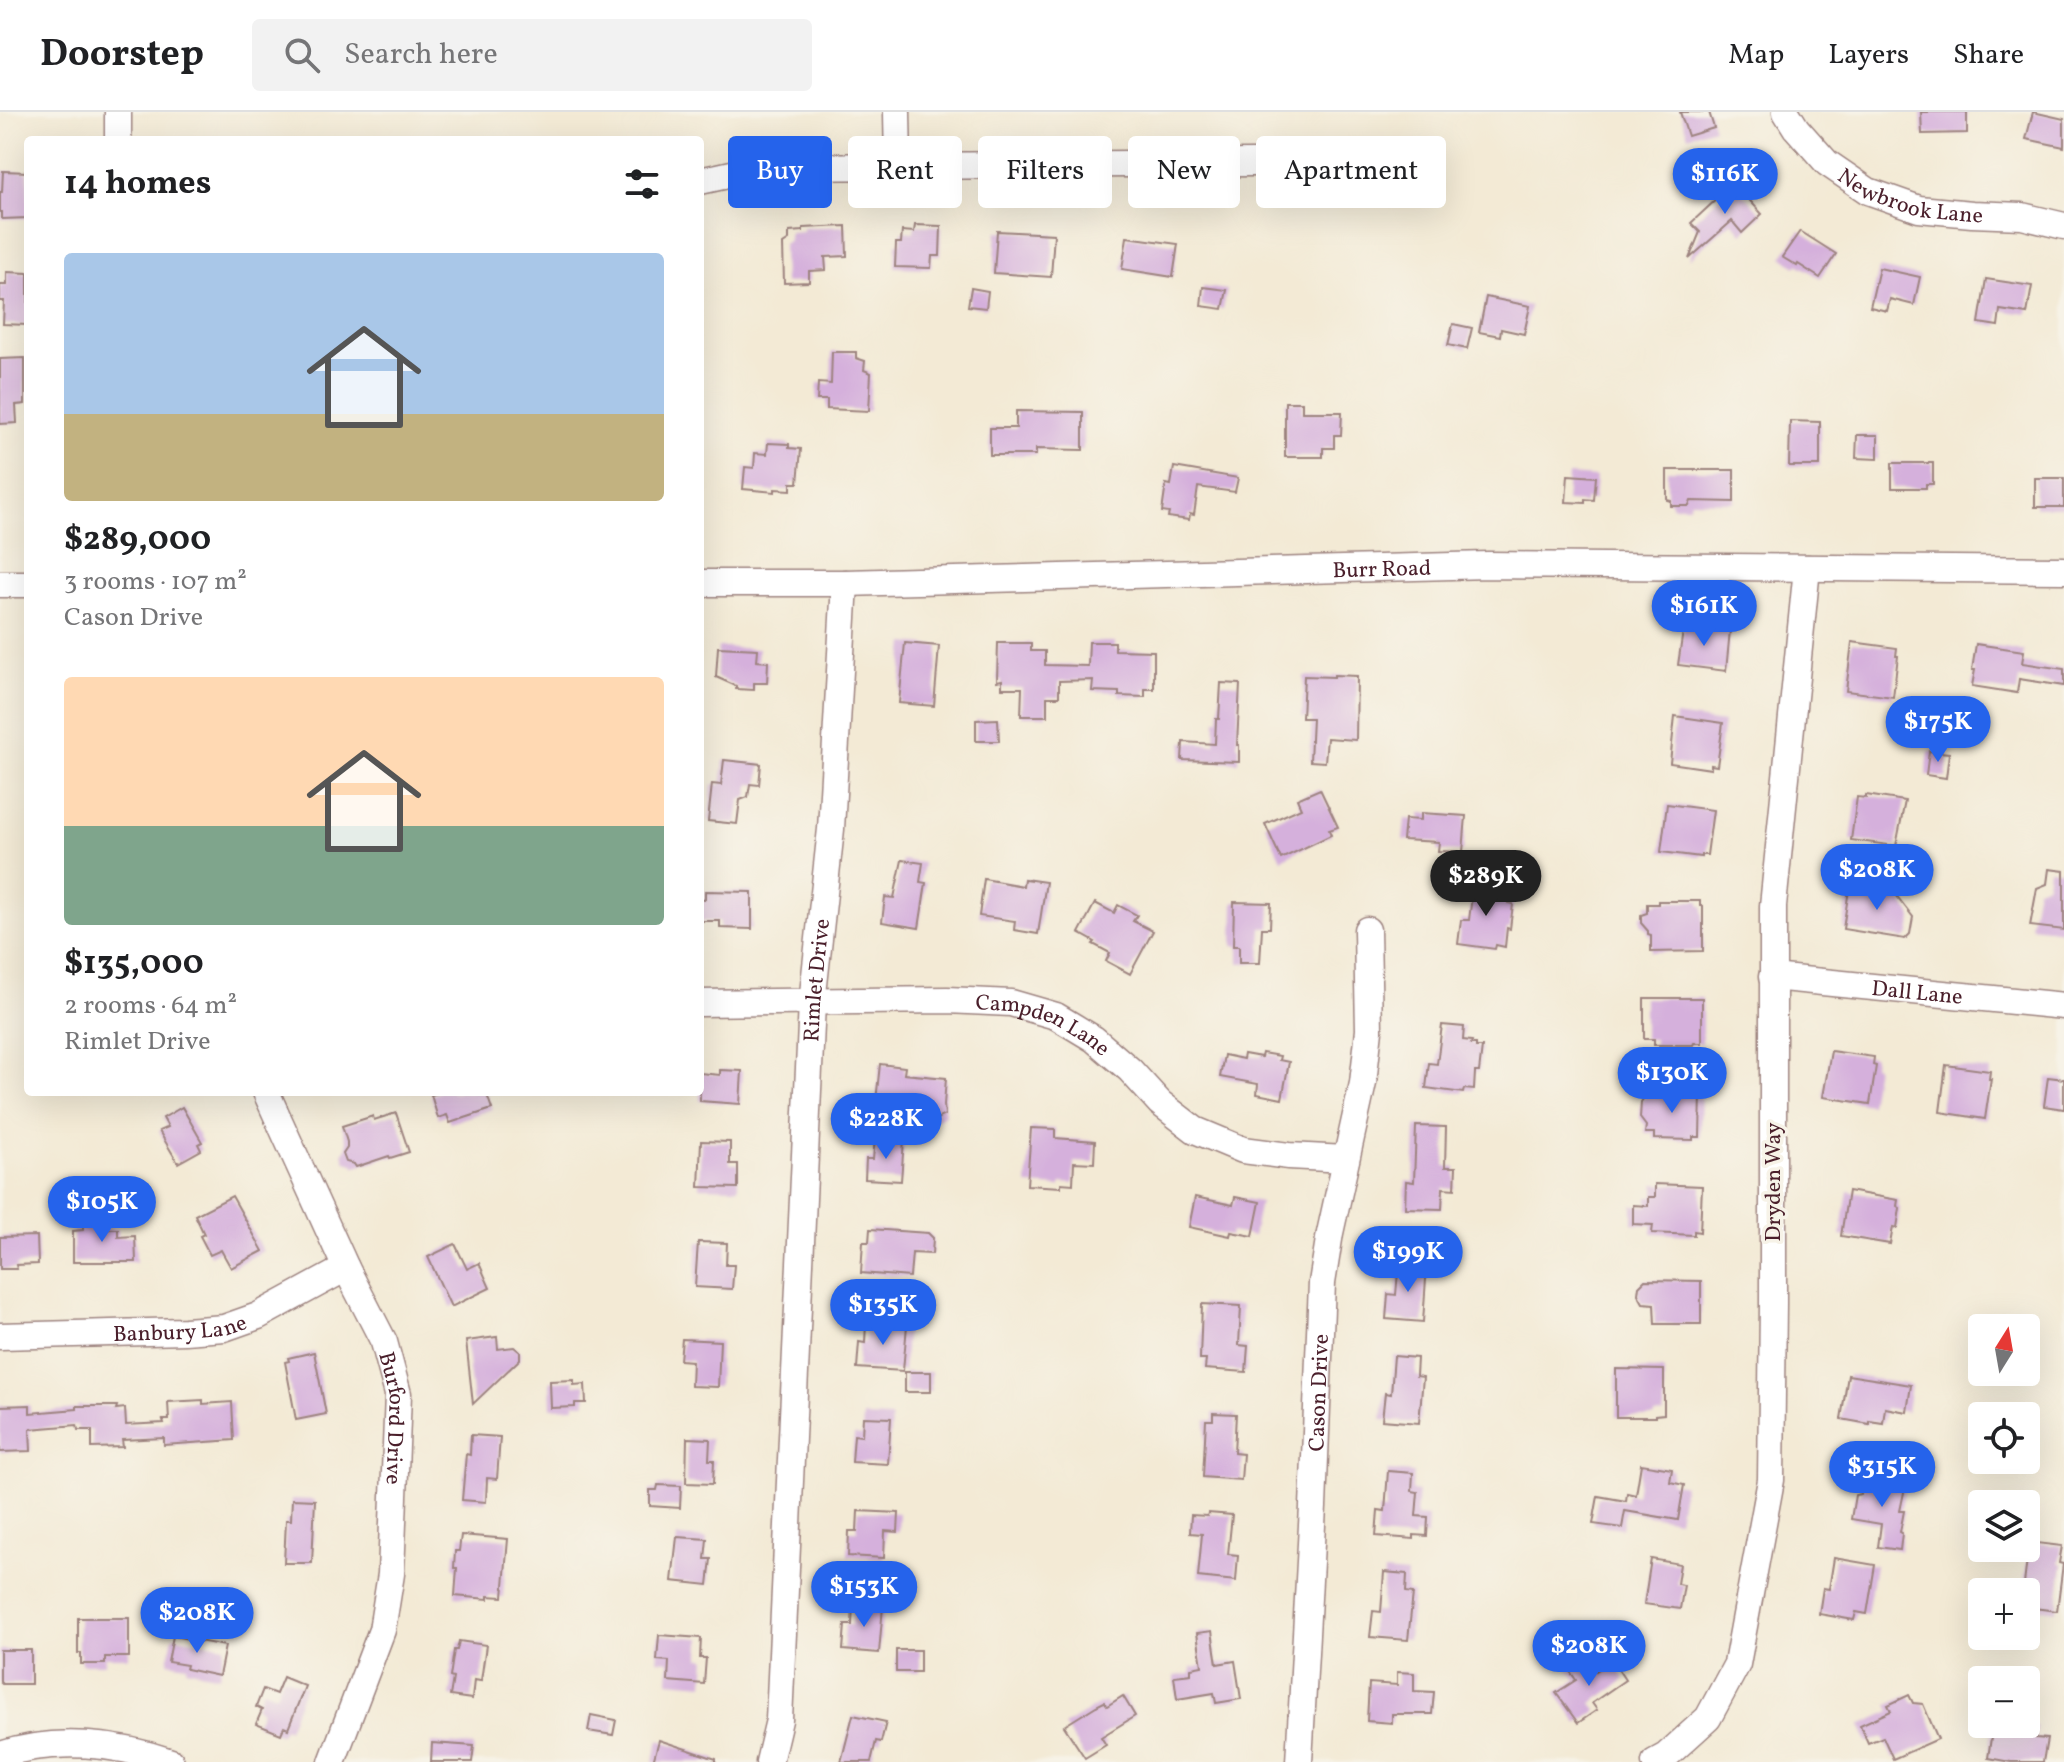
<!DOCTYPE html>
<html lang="en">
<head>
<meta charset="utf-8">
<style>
	body { margin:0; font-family:Vollkorn,serif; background:#f2f2f2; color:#202124; height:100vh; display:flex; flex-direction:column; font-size:30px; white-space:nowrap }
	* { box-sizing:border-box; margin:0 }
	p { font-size:26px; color:#757577 }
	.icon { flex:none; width:44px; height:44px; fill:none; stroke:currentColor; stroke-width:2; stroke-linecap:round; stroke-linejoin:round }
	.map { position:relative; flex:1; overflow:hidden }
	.side { position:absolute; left:24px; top:24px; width:680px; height:960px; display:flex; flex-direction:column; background:#fff; border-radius:8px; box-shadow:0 8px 32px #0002 }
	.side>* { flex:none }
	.guide { position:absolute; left:728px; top:24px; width:760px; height:72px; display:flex; gap:16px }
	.needle { width:52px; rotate:11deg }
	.controls { position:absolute; left:1968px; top:1202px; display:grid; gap:16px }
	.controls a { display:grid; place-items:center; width:72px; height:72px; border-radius:8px; background:#fff; box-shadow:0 8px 32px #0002; font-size:40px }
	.price { position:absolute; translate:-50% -68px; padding:0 18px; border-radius:28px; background:#2563eb; color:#fff; font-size:26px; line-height:52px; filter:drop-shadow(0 2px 4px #0008) }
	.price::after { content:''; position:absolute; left:50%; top:48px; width:24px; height:18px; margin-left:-12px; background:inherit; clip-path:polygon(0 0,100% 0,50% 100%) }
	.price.selected { background:#222; color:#fff }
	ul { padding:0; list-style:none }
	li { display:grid; align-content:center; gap:16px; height:424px; padding:0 40px }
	li span { display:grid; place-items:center; height:248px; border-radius:8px; color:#555 }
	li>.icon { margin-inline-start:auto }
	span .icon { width:144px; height:144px; fill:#fffc; stroke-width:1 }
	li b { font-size:34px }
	h2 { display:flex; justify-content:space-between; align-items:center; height:96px; padding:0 40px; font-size:34px }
	.tag { padding:0 28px; border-radius:8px; background:#fff; box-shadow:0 8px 32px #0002; font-size:28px; line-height:72px }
	.tag.selected { background:#2563eb; color:#fff }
	header { display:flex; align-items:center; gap:48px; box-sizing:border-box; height:112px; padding:0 40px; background:#fff; border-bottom:2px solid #e0e0e0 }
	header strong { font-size:38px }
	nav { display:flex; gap:44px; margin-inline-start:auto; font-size:28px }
	.search { width:560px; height:72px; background:#f2f2f2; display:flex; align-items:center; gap:20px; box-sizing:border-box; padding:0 28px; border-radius:8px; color:#757577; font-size:30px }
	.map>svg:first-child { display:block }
	.building { fill:#d5b0dc }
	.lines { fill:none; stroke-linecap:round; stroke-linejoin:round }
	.minor-casing { stroke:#9e8480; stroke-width:29 }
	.minor { stroke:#fff; stroke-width:26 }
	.labels { text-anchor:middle; stroke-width:7; stroke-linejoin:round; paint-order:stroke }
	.street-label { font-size:22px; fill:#4a1f2b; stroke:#f7f3e8 }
</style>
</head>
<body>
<header>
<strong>Doorstep</strong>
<div class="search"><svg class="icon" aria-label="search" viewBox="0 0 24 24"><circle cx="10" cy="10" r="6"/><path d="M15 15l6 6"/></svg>Search here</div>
<nav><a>Map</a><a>Layers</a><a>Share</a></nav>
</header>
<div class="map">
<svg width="2064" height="1650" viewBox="0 0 2064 1650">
	<rect width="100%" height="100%" fill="#f7f3e8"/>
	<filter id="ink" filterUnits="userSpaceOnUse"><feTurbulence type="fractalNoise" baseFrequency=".0125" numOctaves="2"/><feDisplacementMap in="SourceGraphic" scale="16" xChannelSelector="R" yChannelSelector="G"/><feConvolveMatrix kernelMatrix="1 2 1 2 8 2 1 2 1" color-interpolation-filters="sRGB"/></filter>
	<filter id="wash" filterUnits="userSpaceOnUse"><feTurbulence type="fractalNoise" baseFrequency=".006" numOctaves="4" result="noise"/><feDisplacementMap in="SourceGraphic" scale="32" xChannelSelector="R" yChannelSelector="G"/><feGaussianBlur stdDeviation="1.8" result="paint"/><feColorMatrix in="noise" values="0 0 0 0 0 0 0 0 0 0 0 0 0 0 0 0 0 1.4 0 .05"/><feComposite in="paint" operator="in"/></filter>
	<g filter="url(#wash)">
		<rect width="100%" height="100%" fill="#f3ead5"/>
		<g id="blocks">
			<g class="building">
				<path d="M1680,0h29l5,16 -26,8z"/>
				<path d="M1921,0h46v21l-45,1z"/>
				<path d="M2033,0l31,7v28l-38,-8z"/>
				<path d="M3,59l25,1v46l-26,1v-7h-2v-20h2z"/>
				<path d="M1734,71l28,31 -20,19 -10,-12 -43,38 11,-27 -9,-9z"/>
				<path d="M915,113l26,1 -1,30h-8l-1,12 -36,-1 1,-24h5l1,-12 12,1z"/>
				<path d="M846,114l1,30 -22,1 1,13 -17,1v11l-25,1 -1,-39 6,-4v-8l14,-1v-3z"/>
				<path d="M997,119l57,3 -3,43 -57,-4z"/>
				<path d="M1800,119l36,23 -16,24 -22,-14 -1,2 -15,-9z"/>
				<path d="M1127,125l51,7 -5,33 -51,-8z"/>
				<path d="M1879,156l41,9 -6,28 -24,-6 -3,12 -17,-4z"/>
				<path d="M7,160l21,1v52l-25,-1 1,-23h-4v-16h7z"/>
				<path d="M1986,167l46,7 -5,28 -27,-4 -2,16 -19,-3z"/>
				<path d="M1203,175l24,3 -4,19 -22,-3z"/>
				<path d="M971,176l17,3 -2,17 -18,-2z"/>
				<path d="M1486,185l44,9 -6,28 -23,-5 -1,7 -21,-4z"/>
				<path d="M1453,212l19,4 -5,21 -19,-4z"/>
				<path d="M832,240h24v6l9,3 -1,9 7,3 -2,38 -42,-2v-9h-10l1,-17 13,1z"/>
				<path d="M25,246v46l-9,1 1,18 -17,1v-65z"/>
				<path d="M1285,290h17v10h40l-1,23h-7v13h-11v9h-38z"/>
				<path d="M1016,299l67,1v38l-47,-1v6h-46v-27h26z"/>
				<path d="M1790,309l30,1v44h-31z"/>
				<path d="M1857,323h21v24l-22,-1z"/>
				<path d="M768,331l21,1v4l12,1 -3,34h-7v7l-16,-1v3l-32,-3 2,-22 9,1 1,-15 12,1z"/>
				<path d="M1892,351h41v21h-7v4h-34z"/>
				<path d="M1174,355l64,11 -3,14 -37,-5 -4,28 -4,-1 -1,6 -21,-3 1,-4 -7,-1 4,-28 5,1z"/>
				<path d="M1667,358h67v32l-43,-1 -2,5h-18v-5l-4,-1z"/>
				<path d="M1568,363l28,2 -2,23 -9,-1v4l-19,-1z"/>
				<rect x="2035" y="366" width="29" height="29"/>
				<path d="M1684,512l46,6 -4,41 -48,-6z"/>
				<path d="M1089,530h26v8l39,1v38h-9v8l-26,-1v-4l-27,-1 1,-11 -34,1v16h-12v19h-26l1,-28h-20v-8l-5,1 1,-38h33v8h14v14l43,1z"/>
				<path d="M1852,530l45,6 -1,8h2l-5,41 -47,-6z"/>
				<path d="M905,531l34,3 -5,60 -35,-3z"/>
				<path d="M1976,532l48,7 -2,12 42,6v17l-45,-7 -2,14 -45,-7 3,-16h-3z"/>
				<path d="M718,535l40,2 -1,12 11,1 -1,21h-13v7l-18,-1v-3l-20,-9z"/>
				<path d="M1334,563l23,1 -1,64 -29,-2 -2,24 -15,-1 2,-43h-10l2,-42 30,1z"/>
				<path d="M1221,571l19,1 -3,61h2v17l-57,-2 1,-18 32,2 1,-25h3z"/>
				<path d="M1675,604l48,7 -6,43 -6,-1v4l-41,-6z"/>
				<path d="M998,607l1,22h-23v-21z"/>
				<path d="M1929,639l20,2 -3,25 -20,-3z"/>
				<path d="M724,648l37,4 -2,21 -9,-1 -2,13 -8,3 -3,24 -29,-3 4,-37 9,1z"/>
				<path d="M1320,677l18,38 -9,3 2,5 -50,24 -16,-35 36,-16 -4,-9z"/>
				<path d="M1866,683l39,6 -9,45 -45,-6 6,-43 9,1z"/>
				<path d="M1667,692l46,6 -6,45h-6v2l-40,-5z"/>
				<path d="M1421,701l45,3 -3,36 -25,-1 1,-9 -36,-2 2,-21 16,1z"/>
				<path d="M902,748l21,3 -3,19 6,1 -7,45 -37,-6 3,-25 9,1z"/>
				<path d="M2049,757l15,2v59l-34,-4 7,-38 10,-4z"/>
				<path d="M984,767l39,7 1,-7 22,3 -8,52 -24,-4 1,-9 -36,-5z"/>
				<path d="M1474,769l22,2 -1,13 8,1v3l5,1v2l5,1 -3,25 -3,-1 -2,19 -9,-2 -1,4 -37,-5 3,-24h8z"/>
				<path d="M1850,771l47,7 -1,5 17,22 -3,17 -5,5 -62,-10z"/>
				<path d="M705,779l47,1v37l-32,-1v-7h-20v-22h5z"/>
				<path d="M1658,789h42v5h3v45l-52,1v-17l-3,-1v-3l-7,-8v-8l6,-2v-9h11z"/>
				<path d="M1234,790l37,1 -1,25h-8l-2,35h-21v-17h-6z"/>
				<path d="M1095,791l19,10 4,-8 19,10 -4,6 20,10 -23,43 -24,-13 4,-8 -17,-9 2,-2 -16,-9z"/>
				<path d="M1644,886h58v45h-8l-1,2h-39v-6h-10z"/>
				<path d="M1442,913l22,2 -1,13 9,1 -1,3h5v3h6l-3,25h-4l-1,18 -10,-1 -1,4 -37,-5 3,-25 8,1z"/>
				<path d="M1831,939l43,6 -1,8 3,1 -6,38 -47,-7z"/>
				<path d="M1262,941l18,3 -1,4 10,2 -7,37 -25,-5 1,-10 -38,-7 4,-22 19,4 1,-5 17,3z"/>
				<path d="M880,952l25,3 -1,7 42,4 -2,27 1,10 -17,8 1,-17 -53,-5z"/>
				<path d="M1946,953l44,6 -1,8h2l-6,40 -45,-7z"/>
				<path d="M720,958l22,1 -2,33 -40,-3v-28l20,2z"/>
				<path d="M2048,965l16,2v30l-20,-3z"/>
				<path d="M1655,978l46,2 -1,45h-7v3l-39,-1v-6h-9l1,-7 -6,-8 1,-16 5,-7 9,1z"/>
				<path d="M440,980h46l6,17 -42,14 -3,-8 -9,3 -7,-23z"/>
				<path d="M182,995l20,35 -4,2 3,6 -23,13 -19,-32 9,-4 -5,-9z"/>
				<path d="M396,1001l13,39 -19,6 -1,-2 -33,11 -2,-3 -8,-2 -3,-8 4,-6v-6l-5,-16 31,-10 1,4z"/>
				<path d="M1416,1014l30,1 -1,40h11l-1,22 -12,-1 -1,21 -37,-1 1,-27 8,1z"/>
				<path d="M1031,1016l24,1v9l40,3 -1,22 -20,-1 -1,22 -12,-1v4l-34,-2z"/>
				<path d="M875,1026l29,2 -3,41 -36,-2 1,-20h7z"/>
				<path d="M701,1029l29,1v22h8v24l-39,-1z"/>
				<path d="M1655,1072l47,2 -2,46 -6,-1v4l-42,-2 1,-8 -20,-1v-19l15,1v-9h7z"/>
				<path d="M1848,1079l50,9 -1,6 3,2 -3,20 -4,-1 -3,17 -49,-8z"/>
				<path d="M232,1084l31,55 -32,17 -10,-18 -11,5 -10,-19 4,-2 -9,-19z"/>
				<path d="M1195,1085l38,8 2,-8 25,5 -7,34 -22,-4 -1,4 -41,-9z"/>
				<path d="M106,1106v11h12v8l17,-1 1,26h-63v-31l10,-1v-11z"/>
				<path d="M870,1117l58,4 5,5 -1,16 -20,-1 -2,24 -49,-4 2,-31h6z"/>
				<path d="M37,1124l1,28 -22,1 1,4h-17v-32z"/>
				<path d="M698,1130l29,1 -1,22h8l-2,24 -37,-2z"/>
				<path d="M455,1132l12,25 12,-6 11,25 -39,19 -23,-50z"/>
				<path d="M1399,1148l21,1 -1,16 7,1 -3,44 -37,-3 2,-25 8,1z"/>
				<path d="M1645,1168l56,1v43h-46l-1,-20 -11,-1 -5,-9 1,-8z"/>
				<path d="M1202,1192l39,2 -2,39 9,1 -2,26 -41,-3 1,-10h-6z"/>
				<path d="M866,1211l41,2 -4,46 -46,-3 2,-26 6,1z"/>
				<path d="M497,1225l1,12 16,-2 6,5v7l-47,45 -7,-63z"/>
				<path d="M682,1227l38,2 -2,46 -27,-1 1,-25 -12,-1z"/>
				<path d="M314,1240l12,62 -30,6 -11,-58 4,-1 -1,-3z"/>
				<path d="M1394,1244l23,2 -1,18 7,1 -4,46 -37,-3 3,-27 6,1z"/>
				<path d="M1616,1257l48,1v44l-9,1v2h-39z"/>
				<rect x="905" y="1260" width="26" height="20"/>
				<path d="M1848,1263l63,10 -4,27 -22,-4 -2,15 -14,-2v3l-28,-5z"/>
				<path d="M574,1268v5l11,-1 1,19h-11v4l-24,1 -1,-27z"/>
				<path d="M203,1288v4l29,-2 2,38 -70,5v-7l-42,2 1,7 -31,1v-18h-14l-1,-5 -47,4 1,22 -31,1v-46l30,-1v8l47,-4v-3h40l-1,3 9,-1 1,17 38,-2 -1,-3h6l-1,-18z"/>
				<path d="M1213,1301l23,1 -2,39 9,1 -2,26 -38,-3 3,-57h7z"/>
				<path d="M863,1305l28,1 -3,46 -36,-2 2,-27 8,1z"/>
				<path d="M471,1323l29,2 -3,42 -10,-1 -1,24 -24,-2 4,-46 4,1z"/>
				<path d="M687,1326l23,1 -1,21h5l-1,24 -27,-1z"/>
				<path d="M1641,1352l31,5 -2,13 14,3 -6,35 -53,-9 -3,17 -29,-4 5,-28 28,5 1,-8 9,2z"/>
				<path d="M1388,1359l25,2 -1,18 6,1 -2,24 12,1 -1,19 -13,-1v4l-38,-3 2,-26 7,1z"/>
				<path d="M1865,1364l41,7 -6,28h4l-4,21 2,1 -2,17 -22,-3 3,-23 -30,-5 4,-24 6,-1z"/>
				<path d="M658,1373l23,1 -1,22 -30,-2v-16h7z"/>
				<path d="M292,1387l23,1 -3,63h-28l2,-43h5z"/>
				<path d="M858,1399l41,2 -1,19 -13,-1 -1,27 -36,-2 1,-25h8z"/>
				<path d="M1208,1401l24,2 -4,39 10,1 -2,26 -38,-4 4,-43 -12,-1 1,-18 16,1z"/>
				<path d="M461,1423l47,4 -5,58 -15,-1v3l-33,-3 2,-28h-3l1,-17h4z"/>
				<path d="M677,1425l30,2 -2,20h6l-3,26 -36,-4z"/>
				<path d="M2037,1431l25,3 -3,17 4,1 -6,47 -31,-4v-15h-3l4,-33 8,1z"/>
				<path d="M1834,1446l41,7 -8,49 -11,-2 -2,8 -35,-6 4,-26 6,1z"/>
				<path d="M1651,1447l29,5 -3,20 7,1 -4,24 -36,-5z"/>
				<path d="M1384,1460l23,2 -1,18 7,1 -5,47 -38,-3 3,-26 8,1z"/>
				<path d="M853,1492l30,2 -4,47 -36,-3 2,-25h7z"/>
				<path d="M78,1506h51v39h-24v7h-24v-11h-3z"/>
				<path d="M1212,1519l5,33 18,-3 6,38 -25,4 -2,-10 -37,6 -3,-23 17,-2v-6l11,-2 -5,-33z"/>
				<path d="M659,1523l42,3 -1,20h6l-2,26 -36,-3 1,-20 -12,-1z"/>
				<path d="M173,1524l52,10 -6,30 -33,-7 1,-4 -19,-3z"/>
				<path d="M459,1529l27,4 -5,36 -7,-1 -2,19 -22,-3 3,-18 -3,-1 4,-27h3z"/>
				<path d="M0,1538h31v34h-29l-2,-2z"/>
				<rect x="896" y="1538" width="24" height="22"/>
				<path d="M1587,1545l9,14 16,-11 13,20 -33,23 5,7 -19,13 -22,-30 20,-13 -7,-10z"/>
				<path d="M1397,1560l17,1v18l20,1 -2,22h-40v9l-25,-2 2,-38 28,2z"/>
				<path d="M283,1565l22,9 -17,43 -4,-2 -3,7 -25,-10 6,-14 -6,-3 7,-18 13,5z"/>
				<path d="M1909,1583l4,8 10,1 15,35 -45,20 -10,-22 -15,6 -8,-18 31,-14 -3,-6z"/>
				<path d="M1123,1584l12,20 -34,21 5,8 -21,13 -21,-32 32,-20 8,-4 3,4z"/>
				<path d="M591,1603l25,5 -3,15 -25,-4z"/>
				<path d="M853,1603l33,7 -5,20 -5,-1 -5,21h-30z"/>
				<path d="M2008,1612l29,2 -1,12 11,1 -4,23h-32l-23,-4 4,-27 15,2z"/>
				<path d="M659,1628l57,19v3h-63z"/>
				<path d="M432,1631l42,3 -2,16h-41z"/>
			</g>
		</g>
	</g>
	<g filter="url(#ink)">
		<use href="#blocks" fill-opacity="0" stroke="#9e8480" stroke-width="2"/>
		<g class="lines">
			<defs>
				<g id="minor">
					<path d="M118,0v28"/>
					<path d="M897,0l1,53"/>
					<path id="s1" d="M1786,0l10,16 31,35 41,28 51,18 53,5 50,2 42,10"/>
					<path d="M700,69l50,-11 35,-3 469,-4"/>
					<path id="s2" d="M700,471h145l643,-18 576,5"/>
					<path d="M0,472h28"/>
					<path id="s3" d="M1772,865l292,29"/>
					<path id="s4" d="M700,891l247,-3 64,3 45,13 38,23 36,31 30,33 35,27 48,20 46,6 57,3"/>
					<path id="s5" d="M266,980l80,176 38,74 14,52 -7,180 -9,56 -50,132"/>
					<path id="s6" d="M0,1224l185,-5 39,-3 34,-12 88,-48"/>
					<path d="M0,1643c55,-18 117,-12 171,7"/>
					<path id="s7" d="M769,1650l10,-42 33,-717 19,-174 14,-246"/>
					<path id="s8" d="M1299,1650l14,-255 9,-224 8,-50 33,-150 6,-53 -2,-100"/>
					<path d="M1655,1650l11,-6 42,-38 29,-54 34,-184 2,-177v-397l34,-338"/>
				</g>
			</defs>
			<use href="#minor" class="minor-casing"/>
			<use href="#minor" class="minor"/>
		</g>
	</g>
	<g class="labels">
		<g class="street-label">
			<text dy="8" stroke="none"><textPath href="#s1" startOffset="158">Newbrook Lane</textPath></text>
			<text dy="8" stroke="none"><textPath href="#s2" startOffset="682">Burr Road</textPath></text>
			<text dy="8" stroke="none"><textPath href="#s7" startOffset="784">Rimlet Drive</textPath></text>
			<text dy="8" stroke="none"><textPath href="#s3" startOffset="146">Dall Lane</textPath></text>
			<text dy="8" stroke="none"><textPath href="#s4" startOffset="348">Campden Lane</textPath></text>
			<text transform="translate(1772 1070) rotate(-90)" y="8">Dryden Way</text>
			<text dy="8" stroke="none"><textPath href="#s6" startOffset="180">Banbury Lane</textPath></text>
			<text dy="8" stroke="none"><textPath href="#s8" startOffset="370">Cason Drive</textPath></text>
			<text dy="8" stroke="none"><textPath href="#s5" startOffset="354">Burford Drive</textPath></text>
		</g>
	</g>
</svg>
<div class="controls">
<a><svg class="needle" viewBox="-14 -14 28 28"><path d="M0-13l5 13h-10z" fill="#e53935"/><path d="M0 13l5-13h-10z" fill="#757577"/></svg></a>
<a><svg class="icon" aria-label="locate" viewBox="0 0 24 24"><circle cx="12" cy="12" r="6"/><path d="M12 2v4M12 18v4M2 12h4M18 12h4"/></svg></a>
<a><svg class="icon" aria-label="layers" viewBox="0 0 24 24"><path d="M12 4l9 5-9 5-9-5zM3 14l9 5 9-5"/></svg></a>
<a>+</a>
<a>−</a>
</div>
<b class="price" style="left:1725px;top:104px">$116K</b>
<b class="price" style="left:1704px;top:536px">$161K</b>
<b class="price" style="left:1938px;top:652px">$175K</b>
<b class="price" style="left:1877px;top:800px">$208K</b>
<b class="price selected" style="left:1486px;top:806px">$289K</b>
<b class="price" style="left:1672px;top:1003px">$130K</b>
<b class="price" style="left:886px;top:1049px">$228K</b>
<b class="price" style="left:102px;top:1132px">$105K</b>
<b class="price" style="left:1408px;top:1182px">$199K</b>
<b class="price" style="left:883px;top:1235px">$135K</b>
<b class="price" style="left:1882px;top:1397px">$315K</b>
<b class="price" style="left:864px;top:1517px">$153K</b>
<b class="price" style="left:197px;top:1543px">$208K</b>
<b class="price" style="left:1589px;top:1576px">$208K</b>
<div class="guide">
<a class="tag selected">Buy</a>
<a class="tag">Rent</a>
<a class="tag">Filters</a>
<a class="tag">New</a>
<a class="tag">Apartment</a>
</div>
<section class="side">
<h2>14 homes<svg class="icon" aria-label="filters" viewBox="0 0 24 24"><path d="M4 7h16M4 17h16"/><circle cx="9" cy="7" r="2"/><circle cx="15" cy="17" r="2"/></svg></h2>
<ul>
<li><span style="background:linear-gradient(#a9c7e8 65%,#c2b280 0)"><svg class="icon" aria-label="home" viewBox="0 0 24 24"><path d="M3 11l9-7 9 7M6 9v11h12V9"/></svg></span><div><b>$289,000</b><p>3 rooms · 107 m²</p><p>Cason Drive</p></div></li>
<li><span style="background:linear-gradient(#ffd9b3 60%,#7fa58c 0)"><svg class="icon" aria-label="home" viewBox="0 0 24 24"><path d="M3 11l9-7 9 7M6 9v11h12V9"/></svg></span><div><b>$135,000</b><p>2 rooms · 64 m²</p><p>Rimlet Drive</p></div></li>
</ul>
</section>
</div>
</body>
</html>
